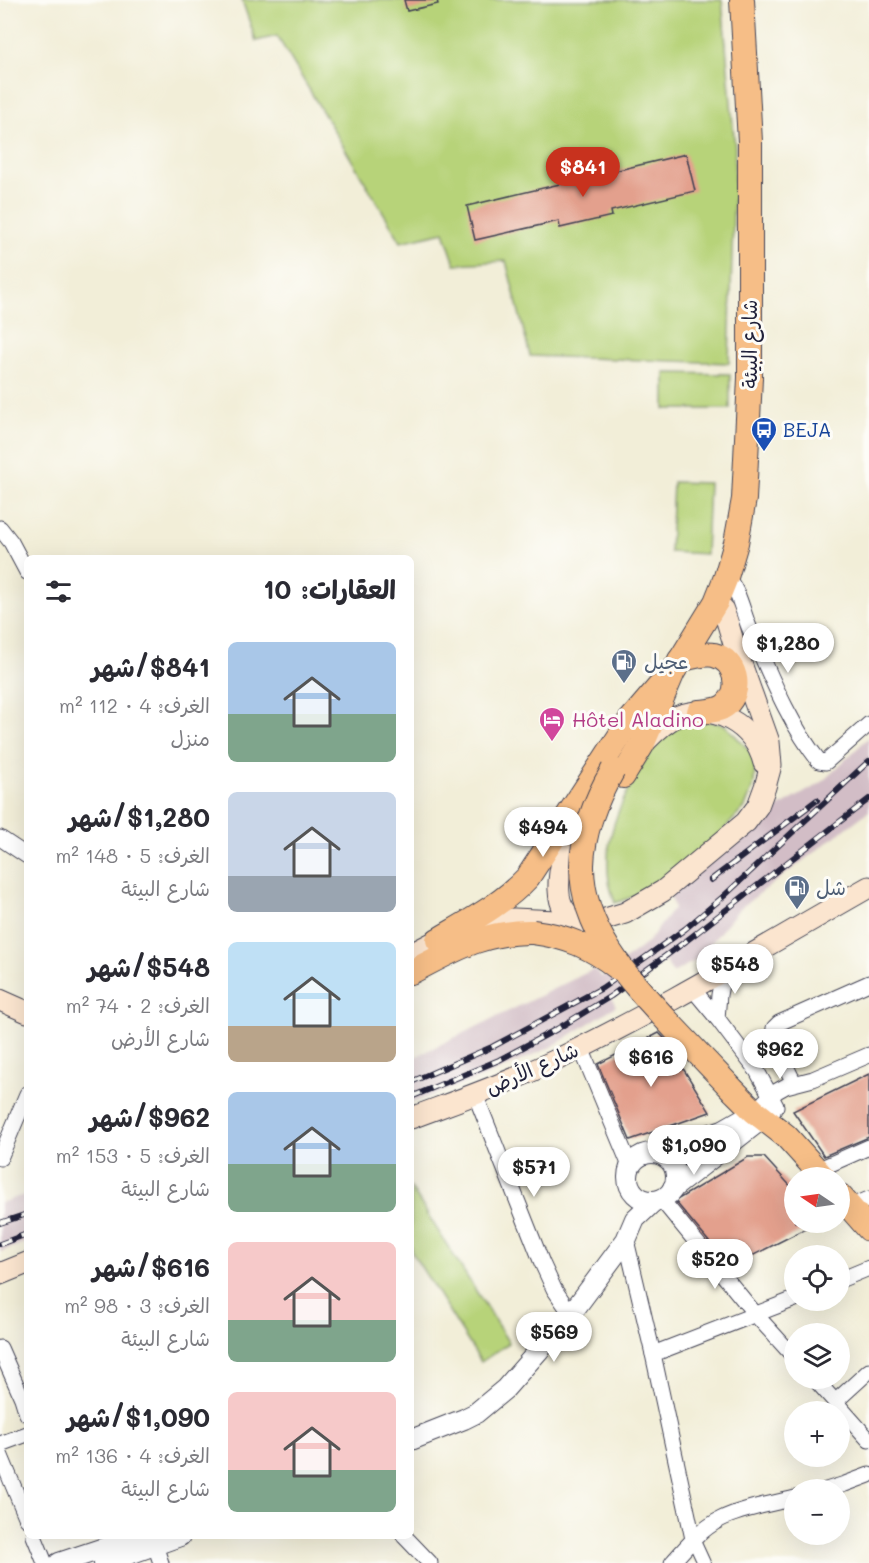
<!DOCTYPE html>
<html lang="ar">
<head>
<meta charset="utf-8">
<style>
	body { margin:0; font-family:Mali,"Playpen Sans Arabic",sans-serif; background:#f2f2f3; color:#2b2b33; direction:rtl; height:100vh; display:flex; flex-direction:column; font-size:22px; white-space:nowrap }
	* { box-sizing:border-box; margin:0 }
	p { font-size:20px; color:#7c7c81 }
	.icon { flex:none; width:33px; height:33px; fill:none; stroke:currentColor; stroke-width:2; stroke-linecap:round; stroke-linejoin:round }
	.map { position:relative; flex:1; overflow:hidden; direction:ltr }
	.side { position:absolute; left:24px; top:555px; width:390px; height:984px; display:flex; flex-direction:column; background:#fff; border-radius:9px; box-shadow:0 6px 24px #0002; direction:rtl }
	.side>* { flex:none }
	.needle { width:39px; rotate:283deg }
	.controls { position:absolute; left:784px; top:1167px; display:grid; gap:12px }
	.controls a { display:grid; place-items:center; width:66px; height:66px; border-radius:50%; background:#fff; box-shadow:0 6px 24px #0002; font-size:30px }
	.price { position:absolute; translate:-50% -51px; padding:0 14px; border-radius:21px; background:#fff; color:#222; font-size:20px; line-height:39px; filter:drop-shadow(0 2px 3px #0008) }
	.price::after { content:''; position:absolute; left:50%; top:36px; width:18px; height:14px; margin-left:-9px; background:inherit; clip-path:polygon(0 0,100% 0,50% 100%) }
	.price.current { background:#c8321e; color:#fff }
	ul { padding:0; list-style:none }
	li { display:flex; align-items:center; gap:18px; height:150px; padding:0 18px }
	li span { display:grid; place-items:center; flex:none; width:168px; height:120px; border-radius:9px; color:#555 }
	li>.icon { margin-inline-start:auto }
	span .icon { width:72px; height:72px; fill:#fffc; stroke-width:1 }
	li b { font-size:26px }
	h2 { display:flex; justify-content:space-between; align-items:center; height:72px; padding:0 18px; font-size:26px }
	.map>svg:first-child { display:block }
	.industrial { fill:#d2bdc6 }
	.green { fill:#b7d379; stroke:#6c7a5a; stroke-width:1.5 }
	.building { fill:#e3a08d }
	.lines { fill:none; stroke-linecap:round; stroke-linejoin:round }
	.pedestrian-casing { stroke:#414153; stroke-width:14 }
	.minor-casing { stroke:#414153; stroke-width:17 }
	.tertiary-casing { stroke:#414153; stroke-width:22 }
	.secondary-casing { stroke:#414153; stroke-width:23 }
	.primary-casing { stroke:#414153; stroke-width:26 }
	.pedestrian { stroke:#fff; stroke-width:12 }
	.minor { stroke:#fff; stroke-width:15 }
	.tertiary { stroke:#fff; stroke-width:20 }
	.secondary { stroke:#fbe5cf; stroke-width:21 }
	.primary { stroke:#f6be87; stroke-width:24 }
	.rail-casing { stroke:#22223b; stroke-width:6 }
	.rail { stroke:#fdfcf7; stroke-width:4; stroke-dasharray:11; stroke-linecap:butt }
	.primary-bridge-casing { stroke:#414153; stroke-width:26; stroke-linecap:butt }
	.primary-bridge { stroke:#f6be87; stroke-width:24 }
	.labels { text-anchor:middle; stroke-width:6; stroke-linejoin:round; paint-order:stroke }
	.street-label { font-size:20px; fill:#22223b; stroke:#fdfcf7 }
	.transit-label { font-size:20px; fill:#164399; stroke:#fdfcf7; text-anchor:start }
	.service-label { font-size:20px; fill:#4e5e75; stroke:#fdfcf7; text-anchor:start }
	.hotel-label { font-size:20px; fill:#b23c85; stroke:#fdfcf7; text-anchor:start }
</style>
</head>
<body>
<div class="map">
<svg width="869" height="1563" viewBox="0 0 869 1563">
	<rect width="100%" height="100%" fill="#fdfcf7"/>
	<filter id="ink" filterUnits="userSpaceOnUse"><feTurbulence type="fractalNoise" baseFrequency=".0167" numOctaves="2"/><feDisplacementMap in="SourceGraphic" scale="12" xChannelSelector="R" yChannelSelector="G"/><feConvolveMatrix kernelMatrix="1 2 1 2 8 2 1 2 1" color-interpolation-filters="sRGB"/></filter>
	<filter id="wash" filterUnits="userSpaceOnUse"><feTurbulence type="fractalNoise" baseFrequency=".008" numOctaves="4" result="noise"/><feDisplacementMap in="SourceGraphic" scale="24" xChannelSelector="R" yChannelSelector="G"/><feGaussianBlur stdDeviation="1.35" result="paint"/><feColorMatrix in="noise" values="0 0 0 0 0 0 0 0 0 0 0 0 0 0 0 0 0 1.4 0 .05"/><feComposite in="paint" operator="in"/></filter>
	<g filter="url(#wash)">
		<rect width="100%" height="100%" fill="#f2eed8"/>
		<g class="industrial">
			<path d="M869,737v74l-130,98 -41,50 -25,14 -8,-12 -53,38 4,7 -63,40 -66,30 -76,27v-44l183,-90 8,8 45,-34 27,-35 -4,-14 83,-72 68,-39z"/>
			<path d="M27,1194v48l-27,10v-49z"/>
		</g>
		<g class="green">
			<path d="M242,0h480l13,148 -6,215 -199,-7 -24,-95 -51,3 -11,-32 -43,10 -124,-206 -21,5z"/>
			<path d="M665,373l65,1v35h-65z"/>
			<path d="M673,482l36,1 -3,71 -36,-2z"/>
			<path d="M689,721h18l18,4 26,27 4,14 -1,18 -9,23 -28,30 -30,24 -40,28 -15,8 -17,6c-2,-7 -5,-15 -6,-22 -6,-40 10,-76 29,-109 7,-12 14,-25 23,-35 7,-7 19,-11 28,-16z"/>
			<path d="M411,1188l98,155 -28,19 -70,-111z"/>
		</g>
		<g id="blocks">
			<g class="building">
				<path d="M404,0h33l1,4 -31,7z"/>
				<path d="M686,154l9,37 -84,20 1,5 -52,12 -1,-7 -84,19 -8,-34z"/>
				<path d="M659,1033l6,6 45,73 -80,28 -32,-76z"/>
				<path d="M869,1074v63l-45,19 -31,-45z"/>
				<path d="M748,1157h16l31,34v31h24l-89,45 -55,-66z"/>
			</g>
		</g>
	</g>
	<g filter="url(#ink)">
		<use href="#blocks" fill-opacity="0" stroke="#414153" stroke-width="1.5"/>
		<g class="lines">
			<defs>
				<path id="pedestrian" d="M693,1539l11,24"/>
				<g id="minor">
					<path d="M0,528l11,14 16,30"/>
					<path d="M726,577c13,13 16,33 23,50 20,45 39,95 70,134l7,1 43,-38"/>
					<path d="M0,838l27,18"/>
					<path d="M692,988l25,30 40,53 19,35"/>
					<path d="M717,1018l2,-23 5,-26"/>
					<path d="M581,1048l49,118"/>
					<path d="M794,1083l-21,-44 1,-11 5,-5 90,-40"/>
					<path d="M475,1094l67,169 12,26 17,25"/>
					<path d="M764,1102l13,-11 9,-5 27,-7 56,-24"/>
					<path d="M0,1158l27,-64"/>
					<path d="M817,1170l52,-23"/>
					<path d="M661,1199l95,116 39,43"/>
					<path d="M850,1207l19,-8"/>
					<path d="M626,1240l27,114 40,185"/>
					<path d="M840,1280l29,-12"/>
					<path d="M0,1348l22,50 5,16"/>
					<path d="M653,1354l142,-55"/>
					<path d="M814,1378l55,62"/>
					<path d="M835,1402l34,-31"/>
					<path d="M0,1444l27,-10"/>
					<path d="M0,1454l27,65"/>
					<path d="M826,1490l19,-6 24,-9"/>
					<path d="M34,1536l11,27"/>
					<path d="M404,1536l26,27"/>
					<path d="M155,1545l6,18"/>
					<path d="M672,1563c14,-16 29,-34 49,-44 22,-11 51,-15 74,-21"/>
				</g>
				<g id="tertiary">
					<circle cx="652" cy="1177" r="24"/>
					<path d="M654,1153l69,-23 28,-16"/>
					<path d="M673,1188l90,-70 8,-8"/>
					<path d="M411,1440l53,-21 12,-6 29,-24 66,-75 55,-74 9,-21 18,-17"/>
					<path d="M59,1563l81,-27"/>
					<path d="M104,1563l76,-27"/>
				</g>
				<g id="secondary">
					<path d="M644,743c10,-10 19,-20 32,-26 38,-16 78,8 88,46"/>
					<path d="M578,812c-9,23 -31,80 -11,101 5,5 11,6 17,9"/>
					<path d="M411,954l27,-14 28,-11 26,-8 22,-2 65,3 23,-2 23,-7 38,-22 83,-69 12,-16 7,-19 6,-22 -2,-23 -35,-98 -7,-23 -4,-11 -7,-8"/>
					<path d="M0,1000l27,12"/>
					<path d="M411,1118c48,-18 97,-35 143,-57 108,-52 211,-115 315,-174"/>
					<path d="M0,1274l27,-11"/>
				</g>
				<g id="primary">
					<path d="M680,660c11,-3 23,-7 34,-5 22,5 29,35 12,50 -7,6 -18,6 -27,7"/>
					<path d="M623,776l19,-31 31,-73 43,-70 10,-25 10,-34 8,-44 6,-121v-236l-8,-142"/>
					<path d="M438,940c32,-19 65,-36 90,-63l101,-155 30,-35"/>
					<path d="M411,972c43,-22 72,-41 122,-40"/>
					<path d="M734,1091l20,20 32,25 38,42"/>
					<path d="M840,1196l29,33"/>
				</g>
			</defs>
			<use href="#pedestrian" class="pedestrian-casing"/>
			<use href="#minor" class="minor-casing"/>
			<use href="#tertiary" class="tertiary-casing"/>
			<use href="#secondary" class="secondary-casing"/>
			<use href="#primary" class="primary-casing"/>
			<use href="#pedestrian" class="pedestrian"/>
			<use href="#minor" class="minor"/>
			<use href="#tertiary" class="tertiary"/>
			<use href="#secondary" class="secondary"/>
			<use href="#primary" class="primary"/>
			<defs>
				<g id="rail">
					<path d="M711,880l106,-80"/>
					<path d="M411,1082l81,-35 110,-59 44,-31 39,-28 39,-33 145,-135"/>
					<path d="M411,1097l88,-37 58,-31 54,-33 75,-55 183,-142"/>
					<path d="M0,1223l27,-9"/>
					<path d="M0,1244l27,-10"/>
				</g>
			</defs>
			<use href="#rail" class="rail-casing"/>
			<use href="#rail" class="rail"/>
			<defs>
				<g id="primary-bridge">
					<path d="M613,770c-17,29 -30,60 -31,95 -1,66 50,118 92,163 20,21 40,42 60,63"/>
					<path d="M533,932c33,4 59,15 85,36"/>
				</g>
			</defs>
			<use href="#primary-bridge" class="primary-bridge-casing"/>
			<use href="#primary-bridge" class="primary-bridge"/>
		</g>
	</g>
	<defs>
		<symbol id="bus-pin" viewBox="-11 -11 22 30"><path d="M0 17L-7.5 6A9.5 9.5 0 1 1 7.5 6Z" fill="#1a4fb4" stroke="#fdfcf7"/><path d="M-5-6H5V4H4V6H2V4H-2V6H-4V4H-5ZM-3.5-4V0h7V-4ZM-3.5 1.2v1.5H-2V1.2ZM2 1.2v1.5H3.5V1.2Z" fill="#fff"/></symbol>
		<symbol id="fuel-pin" viewBox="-11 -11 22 30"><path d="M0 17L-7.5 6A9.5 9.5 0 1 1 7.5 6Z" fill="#5c6f8a" stroke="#fdfcf7"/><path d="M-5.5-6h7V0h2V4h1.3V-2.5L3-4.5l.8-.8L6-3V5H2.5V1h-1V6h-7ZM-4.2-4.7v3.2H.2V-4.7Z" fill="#fff"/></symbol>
		<symbol id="hotel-pin" viewBox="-11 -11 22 30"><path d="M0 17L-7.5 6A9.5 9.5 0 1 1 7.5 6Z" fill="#d1479c" stroke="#fdfcf7"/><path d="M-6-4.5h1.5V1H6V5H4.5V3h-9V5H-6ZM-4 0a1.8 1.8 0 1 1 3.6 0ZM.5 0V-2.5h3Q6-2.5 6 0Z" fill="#fff"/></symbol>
	</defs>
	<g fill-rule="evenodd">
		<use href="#bus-pin" x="749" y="415" width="30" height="40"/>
		<use href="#fuel-pin" x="609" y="647" width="30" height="40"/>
		<use href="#hotel-pin" x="537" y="705" width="30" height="40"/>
		<use href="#fuel-pin" x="782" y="873" width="30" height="40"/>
	</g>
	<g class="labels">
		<g class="street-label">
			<text transform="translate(750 344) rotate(-90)" y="7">شارع البيئة</text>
			<text transform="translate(532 1069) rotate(-24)" y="7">شارع الأرض</text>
		</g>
		<g class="transit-label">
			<text x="783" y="437">BEJA</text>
		</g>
		<g class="service-label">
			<text x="644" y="669">عجيل</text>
			<text x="816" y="895">شل</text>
		</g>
		<g class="hotel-label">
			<text x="572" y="727">Hôtel Aladino</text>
		</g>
	</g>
</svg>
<div class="controls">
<a><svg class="needle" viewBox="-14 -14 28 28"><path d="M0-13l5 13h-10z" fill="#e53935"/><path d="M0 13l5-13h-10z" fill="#7c7c81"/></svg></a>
<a><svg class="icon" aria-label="locate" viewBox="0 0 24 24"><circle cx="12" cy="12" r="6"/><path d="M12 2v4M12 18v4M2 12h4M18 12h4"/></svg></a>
<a><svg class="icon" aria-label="layers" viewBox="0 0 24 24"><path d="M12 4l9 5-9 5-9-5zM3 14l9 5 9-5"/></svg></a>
<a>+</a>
<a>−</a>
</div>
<b class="price current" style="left:583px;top:198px">$841</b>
<b class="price" style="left:788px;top:674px">$1,280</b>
<b class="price" style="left:543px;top:858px">$494</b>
<b class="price" style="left:735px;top:995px">$548</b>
<b class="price" style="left:780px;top:1080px">$962</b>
<b class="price" style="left:651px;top:1088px">$616</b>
<b class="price" style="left:694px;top:1176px">$1,090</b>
<b class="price" style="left:534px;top:1198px">$571</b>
<b class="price" style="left:715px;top:1290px">$520</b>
<b class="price" style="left:554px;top:1363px">$569</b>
<section class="side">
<h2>العقارات: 10<svg class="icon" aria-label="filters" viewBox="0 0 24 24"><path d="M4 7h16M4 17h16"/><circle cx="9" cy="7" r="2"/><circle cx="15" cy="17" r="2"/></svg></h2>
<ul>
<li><span style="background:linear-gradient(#a9c7e8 60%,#7fa58c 0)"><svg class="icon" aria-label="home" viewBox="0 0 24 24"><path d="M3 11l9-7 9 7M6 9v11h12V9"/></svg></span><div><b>$841/شهر</b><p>الغرف: 4 · 112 m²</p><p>منزل</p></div></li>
<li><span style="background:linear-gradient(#c9d6e8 70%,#9aa5b1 0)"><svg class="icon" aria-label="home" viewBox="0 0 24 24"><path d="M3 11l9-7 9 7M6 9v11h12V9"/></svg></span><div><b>$1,280/شهر</b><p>الغرف: 5 · 148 m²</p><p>شارع البيئة</p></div></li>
<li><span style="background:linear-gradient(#bfe0f5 70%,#b9a48a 0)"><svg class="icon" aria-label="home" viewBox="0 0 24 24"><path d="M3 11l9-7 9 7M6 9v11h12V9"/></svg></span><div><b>$548/شهر</b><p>الغرف: 2 · 74 m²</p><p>شارع الأرض</p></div></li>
<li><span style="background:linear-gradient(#a9c7e8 60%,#7fa58c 0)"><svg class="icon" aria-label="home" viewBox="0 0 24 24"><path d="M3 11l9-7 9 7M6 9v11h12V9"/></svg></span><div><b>$962/شهر</b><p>الغرف: 5 · 153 m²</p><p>شارع البيئة</p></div></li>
<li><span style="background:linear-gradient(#f6c9c9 65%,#7fa58c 0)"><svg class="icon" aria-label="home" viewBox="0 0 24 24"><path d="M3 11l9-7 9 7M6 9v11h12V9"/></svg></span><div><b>$616/شهر</b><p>الغرف: 3 · 98 m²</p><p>شارع البيئة</p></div></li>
<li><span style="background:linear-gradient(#f6c9c9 65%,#7fa58c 0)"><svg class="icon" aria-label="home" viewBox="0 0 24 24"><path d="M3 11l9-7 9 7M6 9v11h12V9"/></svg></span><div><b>$1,090/شهر</b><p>الغرف: 4 · 136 m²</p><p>شارع البيئة</p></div></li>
</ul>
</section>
</div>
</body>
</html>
